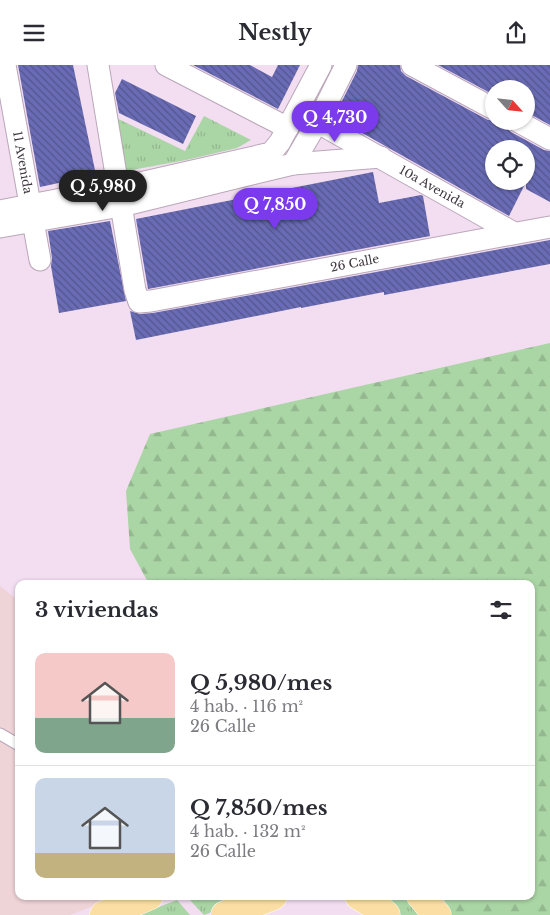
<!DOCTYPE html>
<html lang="es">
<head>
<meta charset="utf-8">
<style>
	body { margin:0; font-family:"Libre Baskerville",serif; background:#f7f7f7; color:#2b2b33; height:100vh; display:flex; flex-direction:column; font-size:19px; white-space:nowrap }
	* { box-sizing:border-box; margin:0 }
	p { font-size:16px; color:#7c7c81 }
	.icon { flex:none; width:28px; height:28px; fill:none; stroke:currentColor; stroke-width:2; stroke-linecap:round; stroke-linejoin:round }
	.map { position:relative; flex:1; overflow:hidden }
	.details { position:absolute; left:15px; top:515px; width:520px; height:320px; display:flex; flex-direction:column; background:#fff; border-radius:10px; box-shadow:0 1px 4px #0004 }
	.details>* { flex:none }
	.needle { width:32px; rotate:117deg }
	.tools { position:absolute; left:485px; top:15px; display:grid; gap:10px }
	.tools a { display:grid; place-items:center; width:50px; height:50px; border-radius:50%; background:#fff; box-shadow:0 1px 4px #0004; font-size:25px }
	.price { position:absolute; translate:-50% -42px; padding:0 11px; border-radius:18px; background:#7c3aed; color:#fff; font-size:16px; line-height:32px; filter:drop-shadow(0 1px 2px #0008) }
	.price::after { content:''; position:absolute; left:50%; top:30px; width:15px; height:11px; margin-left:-8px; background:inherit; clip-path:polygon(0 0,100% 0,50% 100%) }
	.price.active { background:#222; color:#fff }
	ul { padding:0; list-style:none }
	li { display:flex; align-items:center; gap:15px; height:125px; padding:0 20px }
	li+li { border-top:1px solid #e1e1e2 }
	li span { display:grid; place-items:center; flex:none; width:140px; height:100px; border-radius:10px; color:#555 }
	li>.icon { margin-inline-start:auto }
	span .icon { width:60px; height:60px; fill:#fffc; stroke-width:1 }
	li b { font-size:21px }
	h2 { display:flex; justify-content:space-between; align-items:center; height:60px; padding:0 20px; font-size:21px }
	header { display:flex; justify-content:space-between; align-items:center; height:65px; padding:0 20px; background:#fff; font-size:22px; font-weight:800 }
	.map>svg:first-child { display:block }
	.commercial { fill:#eed3d7 }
	.grass { fill:url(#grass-tufts) }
	.forest { fill:url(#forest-firs) }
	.building { fill:url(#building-back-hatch); fill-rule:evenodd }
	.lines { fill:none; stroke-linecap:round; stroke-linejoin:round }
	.lane-casing { stroke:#baa6b9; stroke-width:13 }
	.street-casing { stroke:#baa6b9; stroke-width:23 }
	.primary-casing { stroke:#fff; stroke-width:29 }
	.lane { stroke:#fff; stroke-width:11 }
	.street { stroke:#fff; stroke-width:21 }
	.primary { stroke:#fadea3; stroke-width:28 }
	.labels { text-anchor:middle; stroke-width:5; stroke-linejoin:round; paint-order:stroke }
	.street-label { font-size:12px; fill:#3e363e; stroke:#fdecfc }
</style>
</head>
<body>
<header><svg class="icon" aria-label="menu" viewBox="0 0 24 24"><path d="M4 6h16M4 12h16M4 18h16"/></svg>Nestly<svg class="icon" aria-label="share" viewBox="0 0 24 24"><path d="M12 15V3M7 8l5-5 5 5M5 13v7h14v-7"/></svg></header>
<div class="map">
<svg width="550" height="850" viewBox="0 0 550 850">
	<defs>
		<pattern id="grass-tufts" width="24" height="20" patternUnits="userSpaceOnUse" patternTransform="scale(1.25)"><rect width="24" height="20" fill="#aad5a4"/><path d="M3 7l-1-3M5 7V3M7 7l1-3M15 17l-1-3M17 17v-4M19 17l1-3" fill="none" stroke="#93b78e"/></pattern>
		<pattern id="forest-firs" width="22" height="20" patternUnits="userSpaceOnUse" patternTransform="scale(1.25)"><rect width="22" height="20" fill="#aad5a4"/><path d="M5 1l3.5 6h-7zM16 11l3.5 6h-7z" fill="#93b78e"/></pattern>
		<pattern id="building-back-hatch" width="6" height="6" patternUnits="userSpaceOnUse" patternTransform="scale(1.25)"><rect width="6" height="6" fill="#696cb5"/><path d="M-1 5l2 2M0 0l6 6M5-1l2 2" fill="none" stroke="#54558c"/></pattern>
	</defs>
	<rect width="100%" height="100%" fill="#f2ddf1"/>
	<path class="commercial" d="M0,521l19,15v295h99l-48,19h-70z"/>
	<g class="grass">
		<path d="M110,50l75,36 19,-35 47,24 -14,8 -51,12 -65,12z"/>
		<path d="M186,831h67l-49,19z"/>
		<path d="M375,831h38l16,19h-33z"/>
		<path d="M177,835l13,15h-52z"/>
	</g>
	<path class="forest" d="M550,278v572h-100l-17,-19h98v-312h-382l-19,-35 -4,-58 24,-57z"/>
	<g class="building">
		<path d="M18,0h55l23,110 -56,12z"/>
		<path d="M193,0h57l22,12 6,-12h22l-22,44z"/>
		<path d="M358,0h42l1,6 5,5 82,44 17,1 1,6 5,5 33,18 6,1v51l-24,-13v-7l-17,34 -175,-99 23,-46zM494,84h32v32h-32z"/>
		<path d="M438,0h112v60l-24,-13v-23h-32v6z"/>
		<path d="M122,14l74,37 -13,28 -64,-31 -4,-20z"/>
		<path d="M373,107l6,31 42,-8 2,1 7,40 -282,53 -12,-70z"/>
		<path d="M110,156l16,80 -67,12 -8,-47 1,-8 -4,-27z"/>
		<path d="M550,175v24l-166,31v-3l-83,16v-1l-165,33 -6,-29 10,3 13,-1z"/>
	</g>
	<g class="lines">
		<defs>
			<path id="lane" d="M0,669l19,11"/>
			<g id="street">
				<path id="s1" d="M5,0l35,195"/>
				<path id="s2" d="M98,0l37,225 4,12 12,-1 399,-74"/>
				<path d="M166,0l122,63"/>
				<path d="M412,0l82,44"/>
				<path id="s3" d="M297,46l217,122"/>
				<path d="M517,56l33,18"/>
				<path d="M293,99l25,-43 28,-56"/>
				<path d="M0,146l118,-23 153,-35 9,-11 41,-77"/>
				<path d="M0,162l121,-21 172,-42 88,-7"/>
			</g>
			<g id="primary">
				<path d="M359,831l17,10 10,9"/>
				<path d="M421,831l16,19"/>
				<path d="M104,850l45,-19"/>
				<path d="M225,850l48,-19"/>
			</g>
		</defs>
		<use href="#lane" class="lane-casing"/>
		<use href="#street" class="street-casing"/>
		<use href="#primary" class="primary-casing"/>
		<use href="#lane" class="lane"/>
		<use href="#street" class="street"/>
		<use href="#primary" class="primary"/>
	</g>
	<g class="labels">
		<g class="street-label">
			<text dy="4" stroke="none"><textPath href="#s1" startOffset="99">11 Avenida</textPath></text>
			<text dy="4" stroke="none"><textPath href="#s3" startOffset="155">10a Avenida</textPath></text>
			<text dy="4" stroke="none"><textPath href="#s2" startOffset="460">26 Calle</textPath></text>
		</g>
	</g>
</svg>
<div class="tools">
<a><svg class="needle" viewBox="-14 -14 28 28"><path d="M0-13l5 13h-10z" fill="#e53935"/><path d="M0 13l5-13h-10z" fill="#7c7c81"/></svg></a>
<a><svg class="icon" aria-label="locate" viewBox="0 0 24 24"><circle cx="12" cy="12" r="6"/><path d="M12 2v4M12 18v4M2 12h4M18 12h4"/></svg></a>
</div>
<b class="price" style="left:335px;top:78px">Q 4,730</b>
<b class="price active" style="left:103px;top:147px">Q 5,980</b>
<b class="price" style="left:275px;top:165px">Q 7,850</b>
<section class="details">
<h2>3 viviendas<svg class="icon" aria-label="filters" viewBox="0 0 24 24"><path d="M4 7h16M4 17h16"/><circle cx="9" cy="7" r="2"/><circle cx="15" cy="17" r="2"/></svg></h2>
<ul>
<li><span style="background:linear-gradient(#f6c9c9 65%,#7fa58c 0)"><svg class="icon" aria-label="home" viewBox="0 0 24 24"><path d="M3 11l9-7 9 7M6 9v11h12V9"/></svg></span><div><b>Q 5,980/mes</b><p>4 hab. · 116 m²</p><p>26 Calle</p></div></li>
<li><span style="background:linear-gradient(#c9d6e8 75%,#c2b280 0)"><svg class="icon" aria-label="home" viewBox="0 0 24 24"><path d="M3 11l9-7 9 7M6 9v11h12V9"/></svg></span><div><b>Q 7,850/mes</b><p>4 hab. · 132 m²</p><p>26 Calle</p></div></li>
</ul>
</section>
</div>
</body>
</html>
